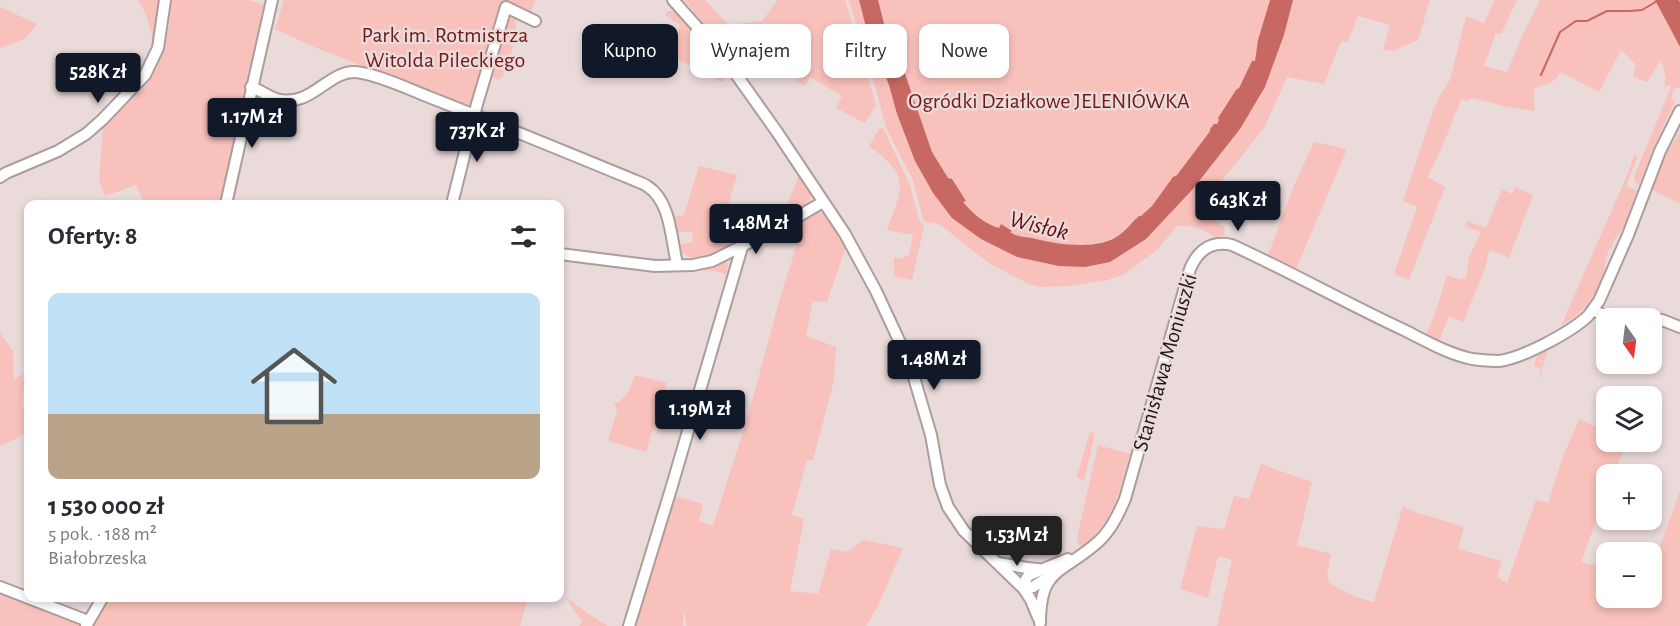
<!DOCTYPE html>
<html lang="pl">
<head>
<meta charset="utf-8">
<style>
	body { margin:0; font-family:"Alegreya Sans",sans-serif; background:#f2f2f3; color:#2b2b33; height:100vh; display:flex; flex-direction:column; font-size:22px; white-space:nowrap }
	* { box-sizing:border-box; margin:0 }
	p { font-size:20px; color:#7c7c81 }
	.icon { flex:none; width:33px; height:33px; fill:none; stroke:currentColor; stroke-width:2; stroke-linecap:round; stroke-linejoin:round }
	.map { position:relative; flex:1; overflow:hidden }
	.details { position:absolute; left:24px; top:200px; width:540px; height:402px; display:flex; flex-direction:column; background:#fff; border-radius:12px; box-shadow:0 3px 9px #0003 }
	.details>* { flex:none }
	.top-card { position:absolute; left:582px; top:24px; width:570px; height:54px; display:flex; gap:12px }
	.needle { width:39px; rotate:166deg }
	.buttons { position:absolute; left:1596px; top:308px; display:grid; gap:12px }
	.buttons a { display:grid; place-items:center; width:66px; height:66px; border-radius:12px; background:#fff; box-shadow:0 3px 9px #0003; font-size:30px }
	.price { position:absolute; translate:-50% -51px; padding:0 14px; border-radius:6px; background:#111827; color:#fff; font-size:20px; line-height:39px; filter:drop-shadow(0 2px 3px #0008) }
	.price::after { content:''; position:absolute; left:50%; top:36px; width:18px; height:14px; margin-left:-9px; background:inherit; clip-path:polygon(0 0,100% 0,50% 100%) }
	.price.active { background:#222; color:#fff }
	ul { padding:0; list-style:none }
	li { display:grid; align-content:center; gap:12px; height:318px; padding:0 24px }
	li span { display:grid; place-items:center; height:186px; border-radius:12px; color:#555 }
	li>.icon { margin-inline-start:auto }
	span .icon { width:108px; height:108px; fill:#fffc; stroke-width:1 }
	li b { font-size:26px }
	h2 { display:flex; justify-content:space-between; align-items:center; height:72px; padding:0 24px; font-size:26px }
	.tag { padding:0 21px; border-radius:12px; background:#fff; box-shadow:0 3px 9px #0003; font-size:21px; line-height:54px }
	.tag.active { background:#111827; color:#fff }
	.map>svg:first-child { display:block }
	.green { fill:#f9c1bb }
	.water { fill:#c76862 }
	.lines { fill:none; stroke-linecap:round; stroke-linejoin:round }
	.stream { stroke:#c76862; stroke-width:2 }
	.minor-casing { stroke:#ac9d9b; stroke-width:14 }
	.minor { stroke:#fff; stroke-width:10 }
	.labels { text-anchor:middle; stroke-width:5; stroke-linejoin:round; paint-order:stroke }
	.park-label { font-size:22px; fill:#711a1b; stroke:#eadad9 }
	.street-label { font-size:22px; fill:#1d1817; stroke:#eadad9 }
	.water-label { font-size:24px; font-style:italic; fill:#660c11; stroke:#eadad9 }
</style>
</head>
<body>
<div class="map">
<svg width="1680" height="626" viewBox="0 0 1680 626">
	<rect width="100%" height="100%" fill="#eadad9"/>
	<g class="green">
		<path d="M138,0h24l-5,36h-5l-6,-22z"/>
		<path d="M172,0h76l18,5 -16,61 -30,138h-75l-9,-19 -31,11 -6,-15 4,-55 -1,-6 8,-1c12,-11 27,-22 37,-35 19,-25 22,-55 25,-84z"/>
		<path d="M284,0h252l-6,12 -16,-4 3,30 -9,5 5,3 -4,15 -4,1 -1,13 -5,5 -5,-3 -9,1 -12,31 -159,-62 -39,-18z"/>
		<path d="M684,0h21l24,25 33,-4 16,-21h67l31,105 -11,18 -29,-15 6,-12 -32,-19 -5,8 -8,-3 6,-14 -22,-11 -14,6 -22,16 -23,-34z"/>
		<path d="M849,0h10l3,13 8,14 9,33 10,25 8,29 18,47 18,32 19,24 133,50 107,-77 48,-61 25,-42 19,-52 9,-35h137l-12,40 -25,11 -10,-1 7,-25 -32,-9 -10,26 -7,-1 -17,43 -37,-7 -23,51 -59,74 5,9 3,8 12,9 -1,7 -9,2c-12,-8 -23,-12 -38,-11l-20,24 -34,25 -16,5 -38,6 -29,1 -11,-3 -39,-20 -51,-40 -14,-2 -2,-2 -10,-40 -27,-52 -10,-38z"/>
		<path d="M878,0h392l-12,40 -3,21 -12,17 -4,10 -3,3 -18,27 1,2 -3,5 -39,50 -4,2 -21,29 -11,11 -3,-1c-5,6 -10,12 -16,17 -17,13 -49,14 -69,10 -13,-3 -24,-6 -37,-6l-15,-13 -2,4 -7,-2 -19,-13 -11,-11 -14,-23 -16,-27 -29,-84c-14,-18 -19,-46 -25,-68z"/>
		<path d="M1495,0h22l-16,34 -5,-1 -12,33 23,6 16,-38 17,-34h115l25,47v40l-6,2 -3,9 4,3 -21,45 -15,39 -4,-3 -1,-5 37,-90 -4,-2 -3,5c2,-10 2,-21 -4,-29l-13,21 -14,-5 3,-13 -15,-14 -22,42 -39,-20c-3,11 -15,12 -25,16 -3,8 1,14 -1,23l-30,-5 -32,-8 -5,3 -6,-2 -16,41 -17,37 17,10 -36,93 -15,-6 23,-67 -14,-6 29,-87 6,-15 12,-19 16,-64 18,7z"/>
		<path d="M0,7l37,17 -13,15 -24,9z"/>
		<path d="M668,11l9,1 53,64 -9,6 -51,-27 10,-30 -15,-10z"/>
		<path d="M883,128l27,57 9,35 5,7 -12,53 -18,-4v-18l6,1 9,-4 4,-20 -26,-5c16,-44 24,-54 -18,-84l10,-17z"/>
		<path d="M1680,131v73l-33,-17z"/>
		<path d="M1314,142l33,7 -51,120 -28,-14 27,-72z"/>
		<path d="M1634,155l4,1 -12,30 11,5 -14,37 -9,12 -3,8h-1c-5,8 -4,17 -7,27 -7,24 -21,38 -42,51l68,-155z"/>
		<path d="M699,166l38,9 -16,54 23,6 -2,7c-21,10 -50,31 -65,3l16,-3 -1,-11 -17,2 -2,-16 11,-2z"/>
		<path d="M799,175l12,16 -1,12 -27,16 3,-11z"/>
		<path d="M1515,187l18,8 -24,63 -20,-8 -3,16 -23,56 -14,-6 -10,25 -13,-6 9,-21 12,-39 12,5 7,-3 3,-20 12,-25 -16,-6 2,-5 19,7 16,-39 10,5z"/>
		<path d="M815,211l9,3 4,4 17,31 -18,53 -14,-1 -7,35 30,11 -2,33 -21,80h-6l-15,55 12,4 -14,72 28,3 13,-45 16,3 16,-12 40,8 -25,58 -12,20h-179l-4,-17v17h-47l7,-38 31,-92 29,8 -4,17 14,5 35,-110 32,-118 24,-76 -2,-5z"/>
		<path d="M722,261l1,1 5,1 -1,12 -11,-4h-10l-3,-3z"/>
		<path d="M0,333l13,18 1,29 9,-7 1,10 -2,21 6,12v15l-10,7 -18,8z"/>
		<path d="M1546,350l2,1 -4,11 -4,-2 -1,2 5,1 -6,19 3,-13 -7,-3 3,-10z"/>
		<path d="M635,375l32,8 -21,69 -38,-11 9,-30 -1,-4 -3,-2c14,-6 17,-17 22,-30z"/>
		<path d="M1579,419l26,12 1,-1v11h21l-13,33h-8v20l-25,68 25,6v29h8l-1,3 24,7 4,-10h11v-29l28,-77v135h-463l15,-66 -14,-4 -10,42 -28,-9 17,-63 27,3 10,-33 15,3 12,-35 51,18 -15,63 34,9 -4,22 2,7 26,14 19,5 29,-96 15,7 46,14 -6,22 44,12 -5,16 10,6 29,-83 12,3 14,-44z"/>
		<path d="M1090,432l5,1 -11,48 -5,-3 -2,-2z"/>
		<path d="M1098,445l32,9c-11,37 -15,67 -48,92l-3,-1 -2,-7z"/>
		<path d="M0,595l85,28 -2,3h-83z"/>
		<path d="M103,597h425l-8,29h-434z"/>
		<path d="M566,597l21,16 21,13h-29l4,-5 -8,-9z"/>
	</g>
	<g class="water">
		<path d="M859,0h19c6,22 11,50 25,68l29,84 16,26 4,1 14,22 -3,1c9,11 22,22 36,26l2,-4 11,7 -2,1c8,6 17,4 26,7 25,6 65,12 86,-6 6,-5 11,-12 17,-17h2l11,-10 21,-29 4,-2 31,-41 2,-3v-2l4,-5h3l2,-4 -1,-2 18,-28 3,-2 13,-27h3l3,-21 12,-40h23l-9,35 -19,52 -25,42 -48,61 -46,49 -36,23 -25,5 -26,-1 -42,-9 -36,-18 -29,-21 -19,-25 -18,-32 -18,-47 -8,-29 -19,-47 2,-6 -2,-4 -4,-1z"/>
		<path d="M1655,0h24l1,2v45z"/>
	</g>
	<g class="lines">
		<path class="stream" d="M1541,75l19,-43 16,-11h11l20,-10h23l12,-1 17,-10"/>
		<defs>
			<g id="minor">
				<path d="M673,0l50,56 54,76 68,102 31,57 34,73 21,71 9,50 8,22 16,24 60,58 7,11 7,17"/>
				<path d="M251,87c9,3 17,9 25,12 35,10 52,-29 80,-27 21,2 53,17 73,25 69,27 137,55 205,83 4,2 9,3 13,6 24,15 24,53 30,78"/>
				<path d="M0,177l6,-4 52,-22 28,-17 16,-14 43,-45 13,-27 7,-48"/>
				<path d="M226,204l46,-204"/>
				<path d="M452,204l25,-100 29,-97 29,14"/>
				<path d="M560,254l95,12 38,-1 19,-4 70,-35 41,-24"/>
				<path d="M1593,310l10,5 13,3"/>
				<path d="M1652,320h10l18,7"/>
				<path d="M998,563l29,5 11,1"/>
				<path d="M0,587l88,34"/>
				<path d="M1024,589l2,-10 3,-4 39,-16"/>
				<path d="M1024,589l9,-2 17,-11"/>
				<path d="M1040,623c0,-56 22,-49 58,-81 13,-12 20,-27 27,-43l65,-230c8,-19 22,-29 42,-24 59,27 114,58 172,85 22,11 44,24 68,29 8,1 18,2 27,2 24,-3 72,-29 89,-45 4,-5 7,-10 11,-15l29,-66 32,-84 20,-40"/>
				<path d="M86,626l17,-29"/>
				<path d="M629,626l42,-137 71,-242"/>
			</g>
		</defs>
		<use href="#minor" class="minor-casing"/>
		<use href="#minor" class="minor"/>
	</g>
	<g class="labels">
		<g class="park-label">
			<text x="445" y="42">Park im. Rotmistrza<tspan x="445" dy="25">Witolda Pileckiego</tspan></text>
			<text x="1049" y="108">Ogródki Działkowe JELENIÓWKA</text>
		</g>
		<g class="street-label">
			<text transform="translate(1164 362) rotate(-74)" y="8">Stanisława Moniuszki</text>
		</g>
		<g class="water-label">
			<text transform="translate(1039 225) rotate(14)" y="8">Wisłok</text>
		</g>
	</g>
</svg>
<div class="buttons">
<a><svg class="needle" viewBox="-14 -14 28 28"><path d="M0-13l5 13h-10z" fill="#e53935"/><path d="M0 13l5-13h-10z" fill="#7c7c81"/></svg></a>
<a><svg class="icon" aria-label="layers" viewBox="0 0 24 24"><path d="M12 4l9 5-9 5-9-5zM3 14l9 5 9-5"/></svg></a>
<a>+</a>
<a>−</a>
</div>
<b class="price" style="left:98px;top:104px">528K zł</b>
<b class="price" style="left:252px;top:149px">1.17M zł</b>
<b class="price" style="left:477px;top:163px">737K zł</b>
<b class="price" style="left:1238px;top:232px">643K zł</b>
<b class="price" style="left:756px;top:255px">1.48M zł</b>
<b class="price" style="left:934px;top:391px">1.48M zł</b>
<b class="price" style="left:700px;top:441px">1.19M zł</b>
<b class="price active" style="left:1017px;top:567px">1.53M zł</b>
<div class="top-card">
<a class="tag active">Kupno</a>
<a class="tag">Wynajem</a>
<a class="tag">Filtry</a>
<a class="tag">Nowe</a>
</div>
<section class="details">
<h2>Oferty: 8<svg class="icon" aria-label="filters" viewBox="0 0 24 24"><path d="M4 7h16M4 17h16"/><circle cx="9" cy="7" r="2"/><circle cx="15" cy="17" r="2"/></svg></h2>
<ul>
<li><span style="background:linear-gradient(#bfe0f5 65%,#b9a48a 0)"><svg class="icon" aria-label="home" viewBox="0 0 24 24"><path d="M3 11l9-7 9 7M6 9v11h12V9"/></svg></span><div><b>1 530 000 zł</b><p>5 pok. · 188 m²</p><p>Białobrzeska</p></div></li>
</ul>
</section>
</div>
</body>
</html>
